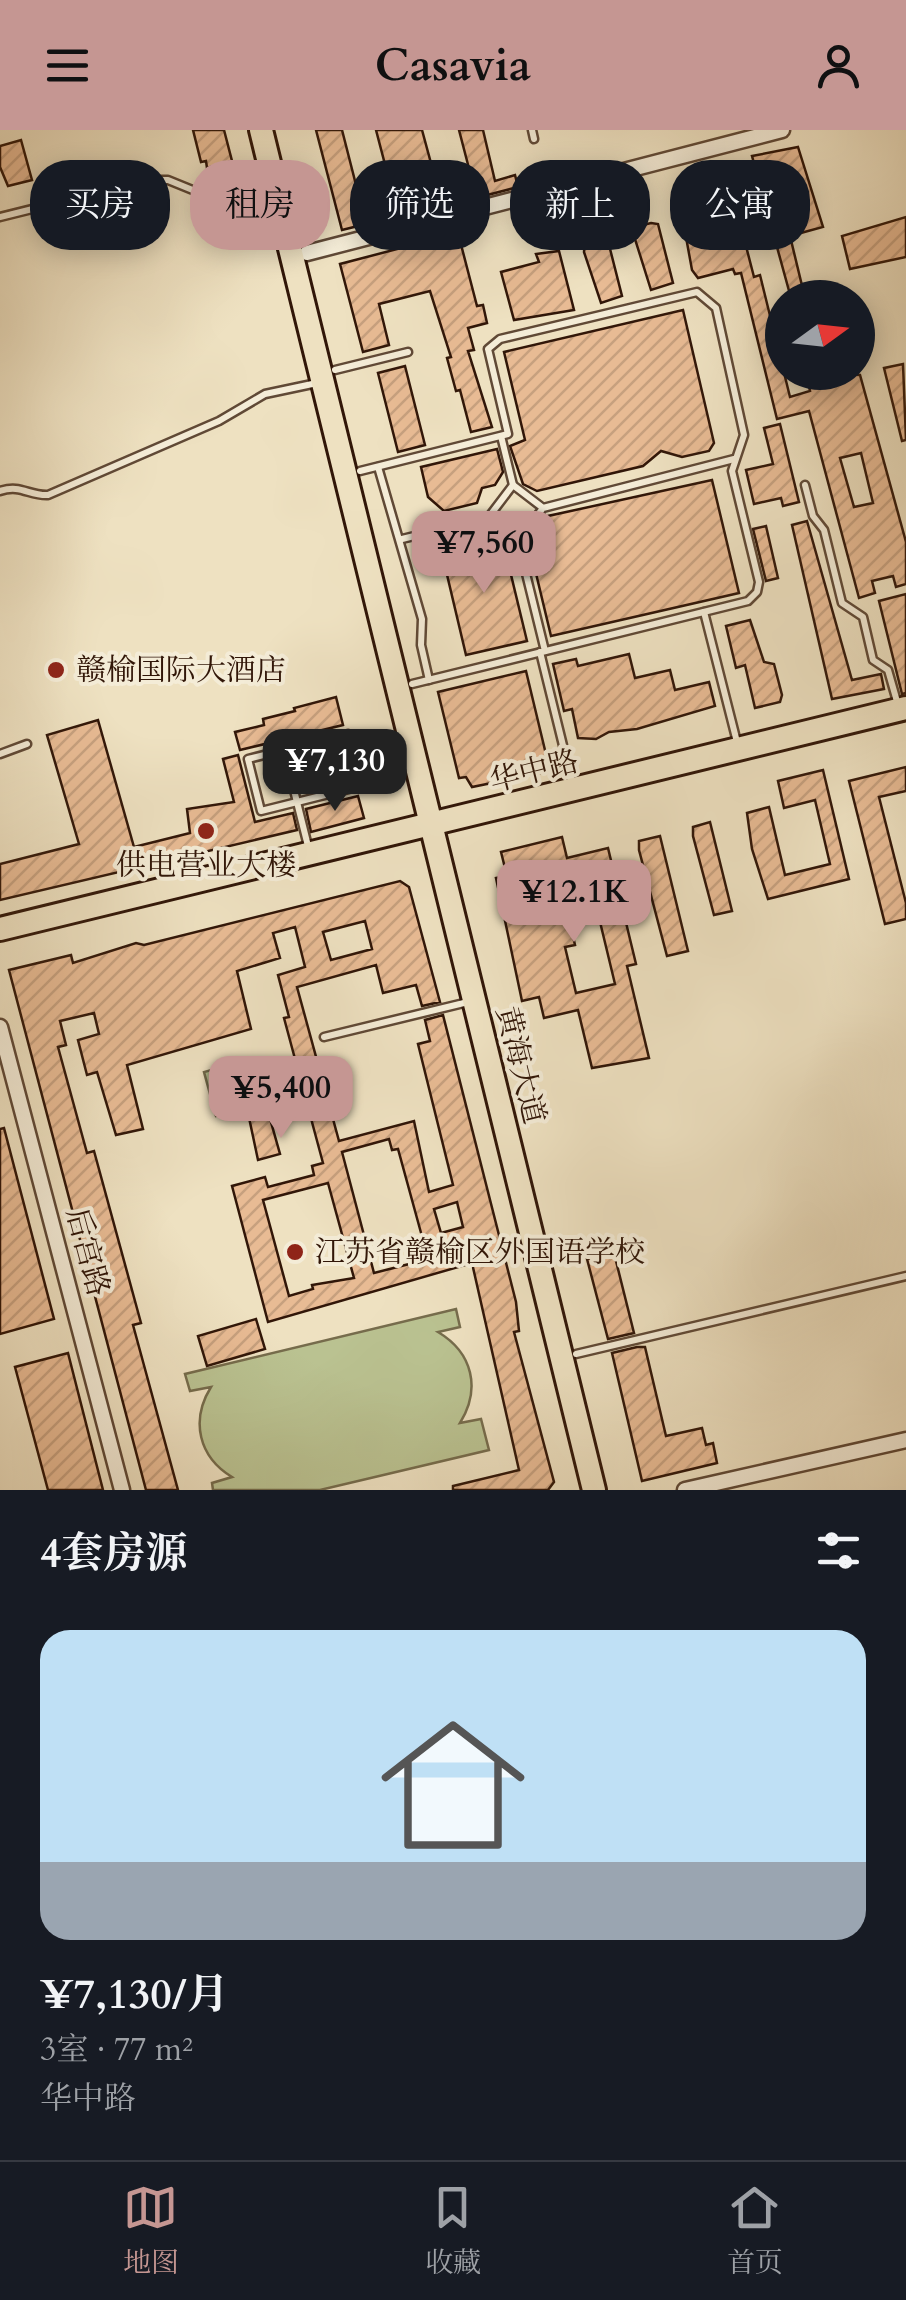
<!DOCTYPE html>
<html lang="zh">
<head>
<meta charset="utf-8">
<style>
	body { margin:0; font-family:Cardo,"Noto Serif SC",serif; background:#242831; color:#f1f3f6; height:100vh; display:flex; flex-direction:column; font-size:38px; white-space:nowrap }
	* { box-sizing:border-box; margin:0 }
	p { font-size:32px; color:#9ea1a6 }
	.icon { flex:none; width:55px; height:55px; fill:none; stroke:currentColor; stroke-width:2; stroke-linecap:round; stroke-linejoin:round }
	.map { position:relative; height:1360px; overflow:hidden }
	.panel { display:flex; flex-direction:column; background:#171b24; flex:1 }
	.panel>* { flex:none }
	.top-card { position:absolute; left:30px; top:30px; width:848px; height:90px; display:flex; gap:20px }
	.needle { width:65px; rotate:75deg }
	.buttons { position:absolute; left:765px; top:150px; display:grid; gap:20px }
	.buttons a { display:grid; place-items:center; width:110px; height:110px; border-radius:50%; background:#171b24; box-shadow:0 5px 25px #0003; font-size:50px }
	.price { position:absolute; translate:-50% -85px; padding:0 22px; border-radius:20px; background:#c59692; color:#111; font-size:32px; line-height:65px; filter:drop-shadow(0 2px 5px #0008) }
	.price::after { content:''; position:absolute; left:50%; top:60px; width:30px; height:22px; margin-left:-15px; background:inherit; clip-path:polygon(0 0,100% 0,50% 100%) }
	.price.selected { background:#222; color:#fff }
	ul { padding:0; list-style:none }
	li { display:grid; align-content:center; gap:20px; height:530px; padding:0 40px }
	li+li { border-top:2px solid #363941 }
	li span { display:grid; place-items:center; height:310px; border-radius:30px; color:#555 }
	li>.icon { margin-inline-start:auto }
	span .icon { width:180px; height:180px; fill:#fffc; stroke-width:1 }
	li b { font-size:42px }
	h2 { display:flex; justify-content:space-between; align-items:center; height:120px; padding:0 40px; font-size:42px }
	.chip { padding:0 35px; border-radius:40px; background:#171b24; box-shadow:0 5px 25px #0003; font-size:35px; line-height:90px }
	.chip.selected { background:#c59692; color:#111 }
	header { display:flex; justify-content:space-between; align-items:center; height:130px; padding:0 40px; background:#c59692; color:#111; font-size:45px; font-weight:700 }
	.dock { display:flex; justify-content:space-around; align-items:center; height:140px; border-top:2px solid #363941; background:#171b24; font-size:28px; color:#9ea1a6 }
	.dock a { display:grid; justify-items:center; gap:5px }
	.dock .selected { color:#c59692 }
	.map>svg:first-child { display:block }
	.grass { fill:url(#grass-tufts); stroke:#766c4c; stroke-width:2.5 }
	.garden { fill:#bac291; stroke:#766c4c; stroke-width:2.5 }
	.building { fill:url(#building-hatch); stroke:#311608; stroke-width:2.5; fill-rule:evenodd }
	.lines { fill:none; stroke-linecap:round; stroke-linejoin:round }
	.service-casing { stroke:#604936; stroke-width:11 }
	.minor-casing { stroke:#604936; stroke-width:19 }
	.primary-casing { stroke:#311608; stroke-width:28 }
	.service { stroke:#f4ecd7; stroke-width:6 }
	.minor { stroke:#f4ecd7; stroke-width:14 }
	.primary { stroke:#eee1c1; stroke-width:22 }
	.poi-dot { fill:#8f2418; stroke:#f4ecd7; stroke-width:4 }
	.labels { text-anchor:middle; stroke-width:8; stroke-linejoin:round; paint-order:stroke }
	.poi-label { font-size:30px; fill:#311608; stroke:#f4ecd7; text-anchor:start }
	.street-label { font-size:30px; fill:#311608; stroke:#f4ecd7 }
</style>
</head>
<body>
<header><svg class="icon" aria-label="menu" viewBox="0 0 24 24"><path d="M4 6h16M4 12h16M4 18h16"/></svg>Casavia<svg class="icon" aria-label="person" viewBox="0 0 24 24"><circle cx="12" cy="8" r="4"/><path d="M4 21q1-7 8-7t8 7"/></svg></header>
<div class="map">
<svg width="906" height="1360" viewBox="0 0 906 1360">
	<defs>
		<pattern id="grass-tufts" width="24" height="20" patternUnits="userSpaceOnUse" patternTransform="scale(2.5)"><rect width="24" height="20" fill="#bac291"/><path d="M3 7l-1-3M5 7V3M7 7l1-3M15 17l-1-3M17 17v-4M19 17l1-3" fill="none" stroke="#a0a67c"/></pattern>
		<pattern id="building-hatch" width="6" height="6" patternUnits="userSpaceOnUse" patternTransform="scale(2.5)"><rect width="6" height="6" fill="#e8bb94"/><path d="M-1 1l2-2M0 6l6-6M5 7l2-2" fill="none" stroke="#c7a07e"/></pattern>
	</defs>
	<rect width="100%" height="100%" fill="#eee1c1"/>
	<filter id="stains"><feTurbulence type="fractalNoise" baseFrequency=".002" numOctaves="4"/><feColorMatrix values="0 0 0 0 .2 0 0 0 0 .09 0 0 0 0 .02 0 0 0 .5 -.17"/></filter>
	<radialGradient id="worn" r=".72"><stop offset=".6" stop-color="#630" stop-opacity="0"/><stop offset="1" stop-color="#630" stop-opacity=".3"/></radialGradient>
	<path class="grass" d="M247,930l12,44 -43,12 -12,-44z"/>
	<path class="garden" d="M456,1179l4,18 -22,5c35,21 43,57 22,91l21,-4 8,31 -169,40h-107l-1,-7 20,-6c-33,-20 -42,-56 -21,-90l-21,4 -5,-17z"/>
	<g class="building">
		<path d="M193,0h31l8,31 -25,7 -1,-7 -5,1z"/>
		<path d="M316,0h26l24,94 -24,6z"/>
		<path d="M376,0h46l16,59 34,-9 -13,-50h24l12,51 20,-6 3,12 -119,31z"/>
		<path d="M21,10l11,40 -24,6 -8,-19v-21z"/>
		<path d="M798,17l25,80 -33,9 15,62h-14l-39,-142z"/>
		<path d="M725,35l29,112 6,-2 30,122 20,-6 -4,-19 54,3 46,167v42l-10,3 -3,-11 -21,5 3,12 -16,5 -50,-187 -32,8 -36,-146 -6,1 -2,-5 -35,9 -6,-8 -10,-55 36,-7 -10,-38zM861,323l12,50 -19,4 -14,-49z"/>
		<path d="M906,87v40l-56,12 -8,-33z"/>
		<path d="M651,93l7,1 15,59 -22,7 -16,-51v-12z"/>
		<path d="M458,103l19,73 6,-1 4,18 -19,5 6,22 -6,1 24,76 -21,5 -11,-42 -4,1 -9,-33 4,-1 -21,-66 -51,13 10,41 -26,7 -23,-88z"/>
		<path d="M600,106l7,1 15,59 -21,7 -17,-51 1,-12z"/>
		<path d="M559,121l15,59 -60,10 -13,-48 38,-10 -3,-8z"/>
		<path d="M683,180l31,133 -5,8 -27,6 -21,-6 -18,15 -106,25 -14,-7 -13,-38 15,-6 -21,-88z"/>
		<path d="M903,234l3,76 -4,1 -18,-73z"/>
		<path d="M405,236l20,79 -27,7 -20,-79z"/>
		<path d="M780,294l19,78 -16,4 -2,-8 -27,6 -8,-34 27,-6 -9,-36z"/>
		<path d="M497,319l6,23 -8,13 -13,3 -5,15 -33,8 -16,-14 -7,-30z"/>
		<path d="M712,350l27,113 -188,43 -23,-96 20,-24z"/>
		<path d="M807,391l45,159 29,-6 3,15 -52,10 -40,-174z"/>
		<path d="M766,396l12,52 -12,3 -13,-52z"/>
		<path d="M483,405l22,15 22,91 -61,14 -22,-93 6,-16z"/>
		<path d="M906,464v99l-4,1 -23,-93z"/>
		<path d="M750,490l14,42 10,2 8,31 -2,7 -25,6 -10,-43 -9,3 -10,-42z"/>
		<path d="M629,524l6,24 35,-8 5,20 34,-8 6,24 -78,23 -28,3 -13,7 -18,-1 -6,-29 -8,2 -11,-47 23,-5 2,7z"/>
		<path d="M526,541l24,100 -78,16 -6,-10 -7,1 -21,-86z"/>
		<path d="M336,567l7,28 -103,25 -5,-18 29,-7 -1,-6 32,-8 -1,-3z"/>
		<path d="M98,590l36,127 56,-14 -3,-24 47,-7 -11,-43 15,-4 17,67 38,-9 4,17 -297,70v-36l79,-20 -32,-109z"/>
		<path d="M906,637v24l-27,6 27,106v16l-21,5 -36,-143z"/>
		<path d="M823,640l26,109 -81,20 -16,-50 -5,-36 22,-6 16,68 45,-11 -15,-64 -31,8 -6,-27z"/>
		<path d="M358,666l6,22 -53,14 -5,-23z"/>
		<path d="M710,692l22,89 -18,4 -21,-79v-9z"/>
		<path d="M660,706l28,115 -21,5 -28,-106v-9z"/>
		<path d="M562,707l5,21 41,-10 28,116 -9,2 22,92 -57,10 -14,-58 -34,8 -5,-21 -17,4 -26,-123 11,-2 -6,-24zM588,742l27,112 -39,9 -11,-46 10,-2 -15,-66z"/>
		<path d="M400,751l9,6 31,115 -18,4 -6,-21 -33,8 -7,-28 -79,22 42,154 75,-20 15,71 24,-7 -35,-141 12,-3 -5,-21 18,-5 73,287 3,29 -5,1 40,150 -6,8h-95v-4l66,-16 -47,-207 -204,59 -36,-136 33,-9 3,10 46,-12 -2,-9 11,-3 -39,-145 5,-1 -11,-42 27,-8 -10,-40 -22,6 7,25 -43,13 14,58 -124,36 16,64 -27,6 -19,-63 -10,3 -9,-35 21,-6 -5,-21 -34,8 6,24 -8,2 29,106 7,-2 47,172 -8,2 45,165h-32l-137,-520 62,-15 2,8 63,-20 8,2zM365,791l7,28 -41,11 -8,-28zM389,1009l3,11 6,-1 28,102 -11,3 2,8 -43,11 -32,-121zM328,1053l26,95 -42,7 1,4 -24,7 -26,-96zM457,1072l6,25 -22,6 -7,-24z"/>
		<path d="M267,978l13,46 -22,6 -10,-47z"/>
		<path d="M4,998l50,191 -54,15v-205z"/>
		<path d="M614,1123l20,80 -26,6 -21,-80z"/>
		<path d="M256,1189l9,30 -58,17 -9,-30z"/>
		<path d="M637,1217h8l21,89 36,-8 4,17 7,-2 4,20 -75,18 -30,-128z"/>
		<path d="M68,1223l35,137h-55l-33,-123z"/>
	</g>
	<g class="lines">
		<defs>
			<g id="service">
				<path d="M532,0l2,9"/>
				<path d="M0,87l149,-37h19l32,13 66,-18"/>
				<path d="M335,240l73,-18"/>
				<path d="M501,306l12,49"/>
				<path d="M378,337l44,152 -1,26 8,35"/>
				<path d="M360,341l148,-37 -20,-85 12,-10 197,-47 19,16 28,127 -12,36 27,111 -2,10 -9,9 -336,83"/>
				<path d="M805,355l8,31 11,14 18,73 21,14 10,43 15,10 10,35"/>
				<path d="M0,361c21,-7 29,5 48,4l171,-74 46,-27 52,-11"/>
				<path d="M543,378l-30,-23 -25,33 30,23 25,-33 191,-49"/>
				<path d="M402,409l86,-21"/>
				<path d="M518,411l27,110"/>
				<path d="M704,482l34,134"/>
				<path d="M540,522l32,130"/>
				<path d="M348,604l-100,25 13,52 88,-22"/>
				<path d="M284,620l24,96"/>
				<path d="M0,624l27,-10"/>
				<path d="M324,907l144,-35"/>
				<path d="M576,1224l330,-78"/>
			</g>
			<g id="minor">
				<path d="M307,123l475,-123"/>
				<path d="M0,897l122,463"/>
				<path d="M685,1360l221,-50"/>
			</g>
			<g id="primary">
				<path d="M261,0l333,1360"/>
				<path d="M0,799l906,-221"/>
			</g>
		</defs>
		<use href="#service" class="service-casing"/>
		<use href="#minor" class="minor-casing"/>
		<use href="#primary" class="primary-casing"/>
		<use href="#service" class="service"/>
		<use href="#minor" class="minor"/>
		<use href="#primary" class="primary"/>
	</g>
	<g class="poi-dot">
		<circle cx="56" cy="540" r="10"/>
		<circle cx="206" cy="701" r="10"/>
		<circle cx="295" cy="1122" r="10"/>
	</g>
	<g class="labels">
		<g class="poi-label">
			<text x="76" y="550">赣榆国际大酒店</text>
			<text x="206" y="745" text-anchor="middle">供电营业大楼</text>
			<text x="315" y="1132">江苏省赣榆区外国语学校</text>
		</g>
		<g class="street-label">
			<text transform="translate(534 641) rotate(-14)" y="10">华中路</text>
			<text transform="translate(521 935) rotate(76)" y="10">黄海大道</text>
			<text transform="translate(88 1122) rotate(75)" y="10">后宫路</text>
		</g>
	</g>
	<rect width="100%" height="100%" filter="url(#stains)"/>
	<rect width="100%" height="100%" fill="url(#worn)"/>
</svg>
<div class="buttons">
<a><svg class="needle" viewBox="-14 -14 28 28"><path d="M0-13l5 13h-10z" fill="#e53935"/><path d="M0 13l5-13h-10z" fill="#9ea1a6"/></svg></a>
</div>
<b class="price" style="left:484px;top:466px">¥7,560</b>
<b class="price selected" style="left:335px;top:684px">¥7,130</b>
<b class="price" style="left:574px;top:815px">¥12.1K</b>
<b class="price" style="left:281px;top:1011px">¥5,400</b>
<div class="top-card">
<a class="chip">买房</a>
<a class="chip selected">租房</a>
<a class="chip">筛选</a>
<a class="chip">新上</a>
<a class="chip">公寓</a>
</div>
</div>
<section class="panel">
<h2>4套房源<svg class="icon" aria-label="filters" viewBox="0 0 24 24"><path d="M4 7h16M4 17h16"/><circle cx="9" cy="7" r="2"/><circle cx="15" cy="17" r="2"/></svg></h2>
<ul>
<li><span style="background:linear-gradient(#bfe0f5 75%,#9aa5b1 0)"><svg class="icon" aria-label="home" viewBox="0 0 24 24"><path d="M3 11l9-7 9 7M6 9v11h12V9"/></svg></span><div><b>¥7,130/月</b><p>3室 · 77 m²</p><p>华中路</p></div></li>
</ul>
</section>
<nav class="dock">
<a class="selected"><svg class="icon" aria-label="map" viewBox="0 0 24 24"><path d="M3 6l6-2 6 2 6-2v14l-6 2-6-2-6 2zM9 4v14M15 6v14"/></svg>地图</a>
<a><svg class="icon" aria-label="saved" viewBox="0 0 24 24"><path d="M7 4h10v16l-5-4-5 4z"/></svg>收藏</a>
<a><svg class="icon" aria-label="home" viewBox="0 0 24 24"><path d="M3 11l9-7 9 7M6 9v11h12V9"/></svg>首页</a>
</nav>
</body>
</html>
